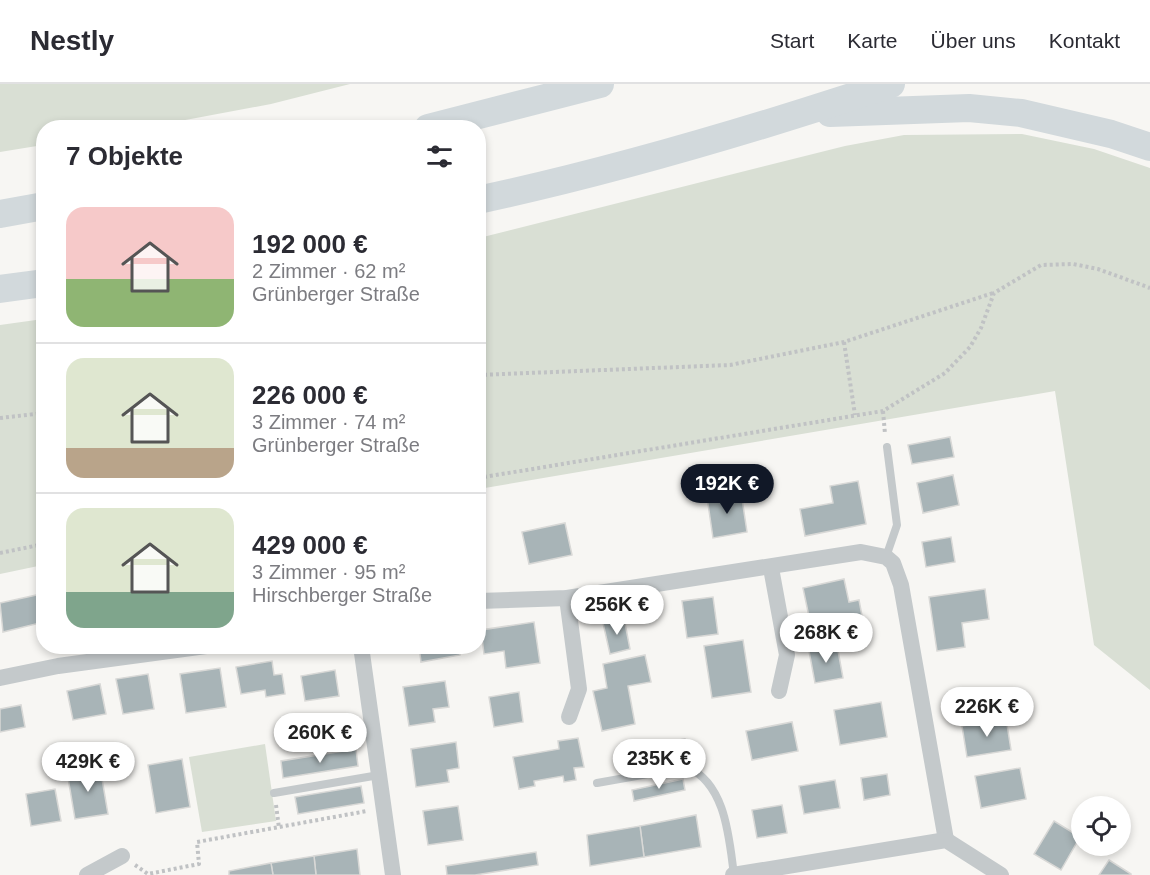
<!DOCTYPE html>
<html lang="de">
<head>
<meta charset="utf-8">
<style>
	body { margin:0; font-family:Arial,sans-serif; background:#f7f7f7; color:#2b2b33; height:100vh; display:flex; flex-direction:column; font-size:22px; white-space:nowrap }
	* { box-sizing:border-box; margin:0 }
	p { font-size:20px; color:#7c7c81 }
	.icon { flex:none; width:33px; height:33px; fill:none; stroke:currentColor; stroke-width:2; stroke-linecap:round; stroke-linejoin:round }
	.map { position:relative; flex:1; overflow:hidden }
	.side { position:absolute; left:36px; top:36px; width:450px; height:534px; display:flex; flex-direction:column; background:#fff; border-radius:24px; box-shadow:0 3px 9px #0003 }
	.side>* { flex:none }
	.tools { position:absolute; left:1071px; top:712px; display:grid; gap:12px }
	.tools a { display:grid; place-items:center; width:60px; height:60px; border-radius:50%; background:#fff; box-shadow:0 3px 9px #0003; font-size:30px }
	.price { position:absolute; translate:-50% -51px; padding:0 14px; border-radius:21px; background:#fff; color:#222; font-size:20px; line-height:39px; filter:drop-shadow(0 2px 3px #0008) }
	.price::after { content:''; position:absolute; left:50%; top:36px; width:18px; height:14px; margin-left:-9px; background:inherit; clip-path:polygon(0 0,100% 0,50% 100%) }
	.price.selected { background:#111827; color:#fff }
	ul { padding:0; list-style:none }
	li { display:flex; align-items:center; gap:18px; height:150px; padding:0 30px }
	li+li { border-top:2px solid #e1e1e2 }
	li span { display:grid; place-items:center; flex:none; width:168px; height:120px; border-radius:18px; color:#555 }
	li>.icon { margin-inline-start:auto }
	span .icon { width:72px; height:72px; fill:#fffc; stroke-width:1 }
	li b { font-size:26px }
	h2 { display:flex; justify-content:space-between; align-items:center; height:72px; padding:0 30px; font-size:26px }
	header { display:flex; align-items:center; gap:36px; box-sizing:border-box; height:84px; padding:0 30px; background:#fff; border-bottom:2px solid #e1e1e2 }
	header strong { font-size:28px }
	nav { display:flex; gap:33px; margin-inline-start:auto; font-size:21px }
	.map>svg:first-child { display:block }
	.green { fill:#d9dfd4 }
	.building { fill:#a8b4b7; stroke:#d8d8d6; stroke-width:1.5 }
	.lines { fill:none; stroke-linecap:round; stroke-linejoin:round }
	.path { stroke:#c0c2c4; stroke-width:4; stroke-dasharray:3 3; stroke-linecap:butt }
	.service { stroke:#c4c9cb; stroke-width:8 }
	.minor { stroke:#c4c9cb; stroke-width:16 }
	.motorway { stroke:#d2d9dc; stroke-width:28 }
</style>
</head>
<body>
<header>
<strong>Nestly</strong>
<nav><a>Start</a><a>Karte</a><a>Über uns</a><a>Kontakt</a></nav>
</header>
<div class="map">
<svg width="1150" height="791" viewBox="0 0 1150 791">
	<rect width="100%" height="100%" fill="#f7f6f3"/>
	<g class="green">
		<path d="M0,0h350l-79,20 -123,23 -104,1 -1,17 -43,7z"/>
		<path d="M1022,50l72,15 56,19v522l-56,-45 -39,-254 -576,98v-251l366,-92 59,-11z"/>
		<path d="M43,235v246l-43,9v-249z"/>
		<path d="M265,660l11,77 -74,11 -13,-75z"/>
	</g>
	<g class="building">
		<path d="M950,353l4,20 -42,7 -4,-19z"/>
		<path d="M953,391l6,30 -36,8 -6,-30z"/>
		<path d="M858,397l8,43 -61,12 -5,-27 33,-6 -3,-17z"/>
		<path d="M741,408l6,40 -34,6 -6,-41z"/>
		<path d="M565,439l7,32 -43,9 -7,-32z"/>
		<path d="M951,453l4,25 -29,5 -4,-25z"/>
		<path d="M844,495l5,23 10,-2 4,21 -51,10 -9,-43z"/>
		<path d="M985,505l4,30 -27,4 3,24 -28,4 -8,-54z"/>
		<path d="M41,510l3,28 -41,10 -3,-29z"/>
		<path d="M713,513l5,37 -31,4 -5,-37z"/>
		<path d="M624,534l6,31 -20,5 -7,-31z"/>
		<path d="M534,538l6,41 -34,5 -2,-17 -20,3 -3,-24z"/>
		<path d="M743,556l8,52 -39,6 -8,-52z"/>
		<path d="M837,561l6,33 -28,5 -6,-32z"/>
		<path d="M419,562h39l2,9 -39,7z"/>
		<path d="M645,571l6,27 -23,4 7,38 -33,7 -9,-40 14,-3 -4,-24z"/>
		<path d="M272,577l2,14 8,-1 3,20 -19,3 -1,-7 -24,4 -5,-27z"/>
		<path d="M220,584l6,39 -40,6 -6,-39z"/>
		<path d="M335,586l4,26 -34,5 -4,-25z"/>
		<path d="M148,590l6,35 -31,5 -7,-35z"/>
		<path d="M445,597l4,26 -16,2 2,13 -26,4 -6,-39z"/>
		<path d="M100,600l6,30 -33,6 -6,-29z"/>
		<path d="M519,608l4,30 -29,5 -5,-30z"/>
		<path d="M881,618l6,35 -47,8 -6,-35z"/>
		<path d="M21,621l4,22 -25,5v-23z"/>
		<path d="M1006,634l5,32 -44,7 -5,-31z"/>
		<path d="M792,638l6,29 -46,9 -6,-29z"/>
		<path d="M578,654l6,29 -10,1 2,12 -12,2 -1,-6 -29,5 1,5 -16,3 -6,-32 46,-8 -1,-8z"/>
		<path d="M685,655l2,13 -53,11 -2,-14z"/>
		<path d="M456,658l3,26 -12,2 2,12 -33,5 -5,-38z"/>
		<path d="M356,665l2,17 -75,12 -2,-17z"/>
		<path d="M182,675l8,48 -34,6 -8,-48z"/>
		<path d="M100,683l8,47 -33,5 -8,-47z"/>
		<path d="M1020,684l6,31 -45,9 -6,-32z"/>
		<path d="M887,690l3,21 -26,5 -3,-22z"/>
		<path d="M683,695l2,11 -51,11 -2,-11z"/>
		<path d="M835,696l5,28 -36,6 -5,-28z"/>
		<path d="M361,702l3,17 -66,11 -3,-17z"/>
		<path d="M55,705l6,32 -30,5 -5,-32z"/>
		<path d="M782,721l5,28 -30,5 -5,-28z"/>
		<path d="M458,722l5,34 -35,5 -5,-34z"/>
		<path d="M696,731l5,32 -57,10 -4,-31z"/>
		<path d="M1054,737l26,16 -19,33 -27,-16z"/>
		<path d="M640,742l4,31 -54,9 -3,-31z"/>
		<path d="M357,765l3,26h-44l-2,-19z"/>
		<path d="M536,768l2,13 -63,10h-28l-1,-9z"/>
		<path d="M314,772l2,19h-43l-2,-12z"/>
		<path d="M1109,776l22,14v1h-32z"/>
		<path d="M271,779l2,12h-44v-4z"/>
	</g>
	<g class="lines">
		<g class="path">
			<path d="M844,258l11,73"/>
			<path d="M478,291l252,-10 114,-23 149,-49"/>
			<path d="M883,327l2,23"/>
			<path d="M0,334l44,-5"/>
			<path d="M478,394l405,-67 62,-38 25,-26 11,-19 13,-35 47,-28 32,-1 25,5 52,19"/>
			<path d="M0,469l44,-9"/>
			<path d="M276,721l3,23"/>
			<path d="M135,781l13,9 51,-10 -2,-22 170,-31"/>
		</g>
		<g class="service">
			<path d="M886,473l11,-32 -10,-78"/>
			<path d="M597,699l90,-16c39,17 42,71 47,108"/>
			<path d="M274,709l105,-18"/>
		</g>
		<g class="minor">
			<path d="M771,484l16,87 -8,36"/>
			<path d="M567,514l12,91 -10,28"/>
			<path d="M478,517l89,-3 294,-46 25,5 7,6 8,22 45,255"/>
			<path d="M361,562l32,229"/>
			<path d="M0,594l58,-12 148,-20"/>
			<path d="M87,791l35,-19"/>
			<path d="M733,791l213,-35 55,35"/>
		</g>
		<g class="motorway">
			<path d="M830,29l139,-5 52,5 90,21 39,13"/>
			<path d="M428,44l172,-44"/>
			<path d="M478,116c140,-30 277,-71 413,-116"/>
			<path d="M0,130l44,-8"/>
			<path d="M0,205l44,-6"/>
		</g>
	</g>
</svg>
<div class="tools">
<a><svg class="icon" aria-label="locate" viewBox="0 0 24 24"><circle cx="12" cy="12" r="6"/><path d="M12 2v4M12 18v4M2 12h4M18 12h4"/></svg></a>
</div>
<b class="price selected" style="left:727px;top:431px">192K €</b>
<b class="price" style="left:617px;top:552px">256K €</b>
<b class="price" style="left:826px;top:580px">268K €</b>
<b class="price" style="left:987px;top:654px">226K €</b>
<b class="price" style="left:320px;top:680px">260K €</b>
<b class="price" style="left:659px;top:706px">235K €</b>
<b class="price" style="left:88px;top:709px">429K €</b>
<section class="side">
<h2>7 Objekte<svg class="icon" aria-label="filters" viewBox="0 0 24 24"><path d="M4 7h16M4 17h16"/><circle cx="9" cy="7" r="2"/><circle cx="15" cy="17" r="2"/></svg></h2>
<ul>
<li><span style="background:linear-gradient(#f6c9c9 60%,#8fb573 0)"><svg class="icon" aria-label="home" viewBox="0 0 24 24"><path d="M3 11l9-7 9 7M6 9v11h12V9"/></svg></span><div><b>192 000 €</b><p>2 Zimmer · 62 m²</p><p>Grünberger Straße</p></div></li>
<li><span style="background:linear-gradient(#dfe7d0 75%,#b9a48a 0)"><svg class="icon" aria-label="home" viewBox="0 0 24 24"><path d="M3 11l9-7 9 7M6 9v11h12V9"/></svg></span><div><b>226 000 €</b><p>3 Zimmer · 74 m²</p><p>Grünberger Straße</p></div></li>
<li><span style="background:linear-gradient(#dfe7d0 70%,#7fa58c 0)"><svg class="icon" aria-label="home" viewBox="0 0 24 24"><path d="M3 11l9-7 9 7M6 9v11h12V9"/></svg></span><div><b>429 000 €</b><p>3 Zimmer · 95 m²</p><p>Hirschberger Straße</p></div></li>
</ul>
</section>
</div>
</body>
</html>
